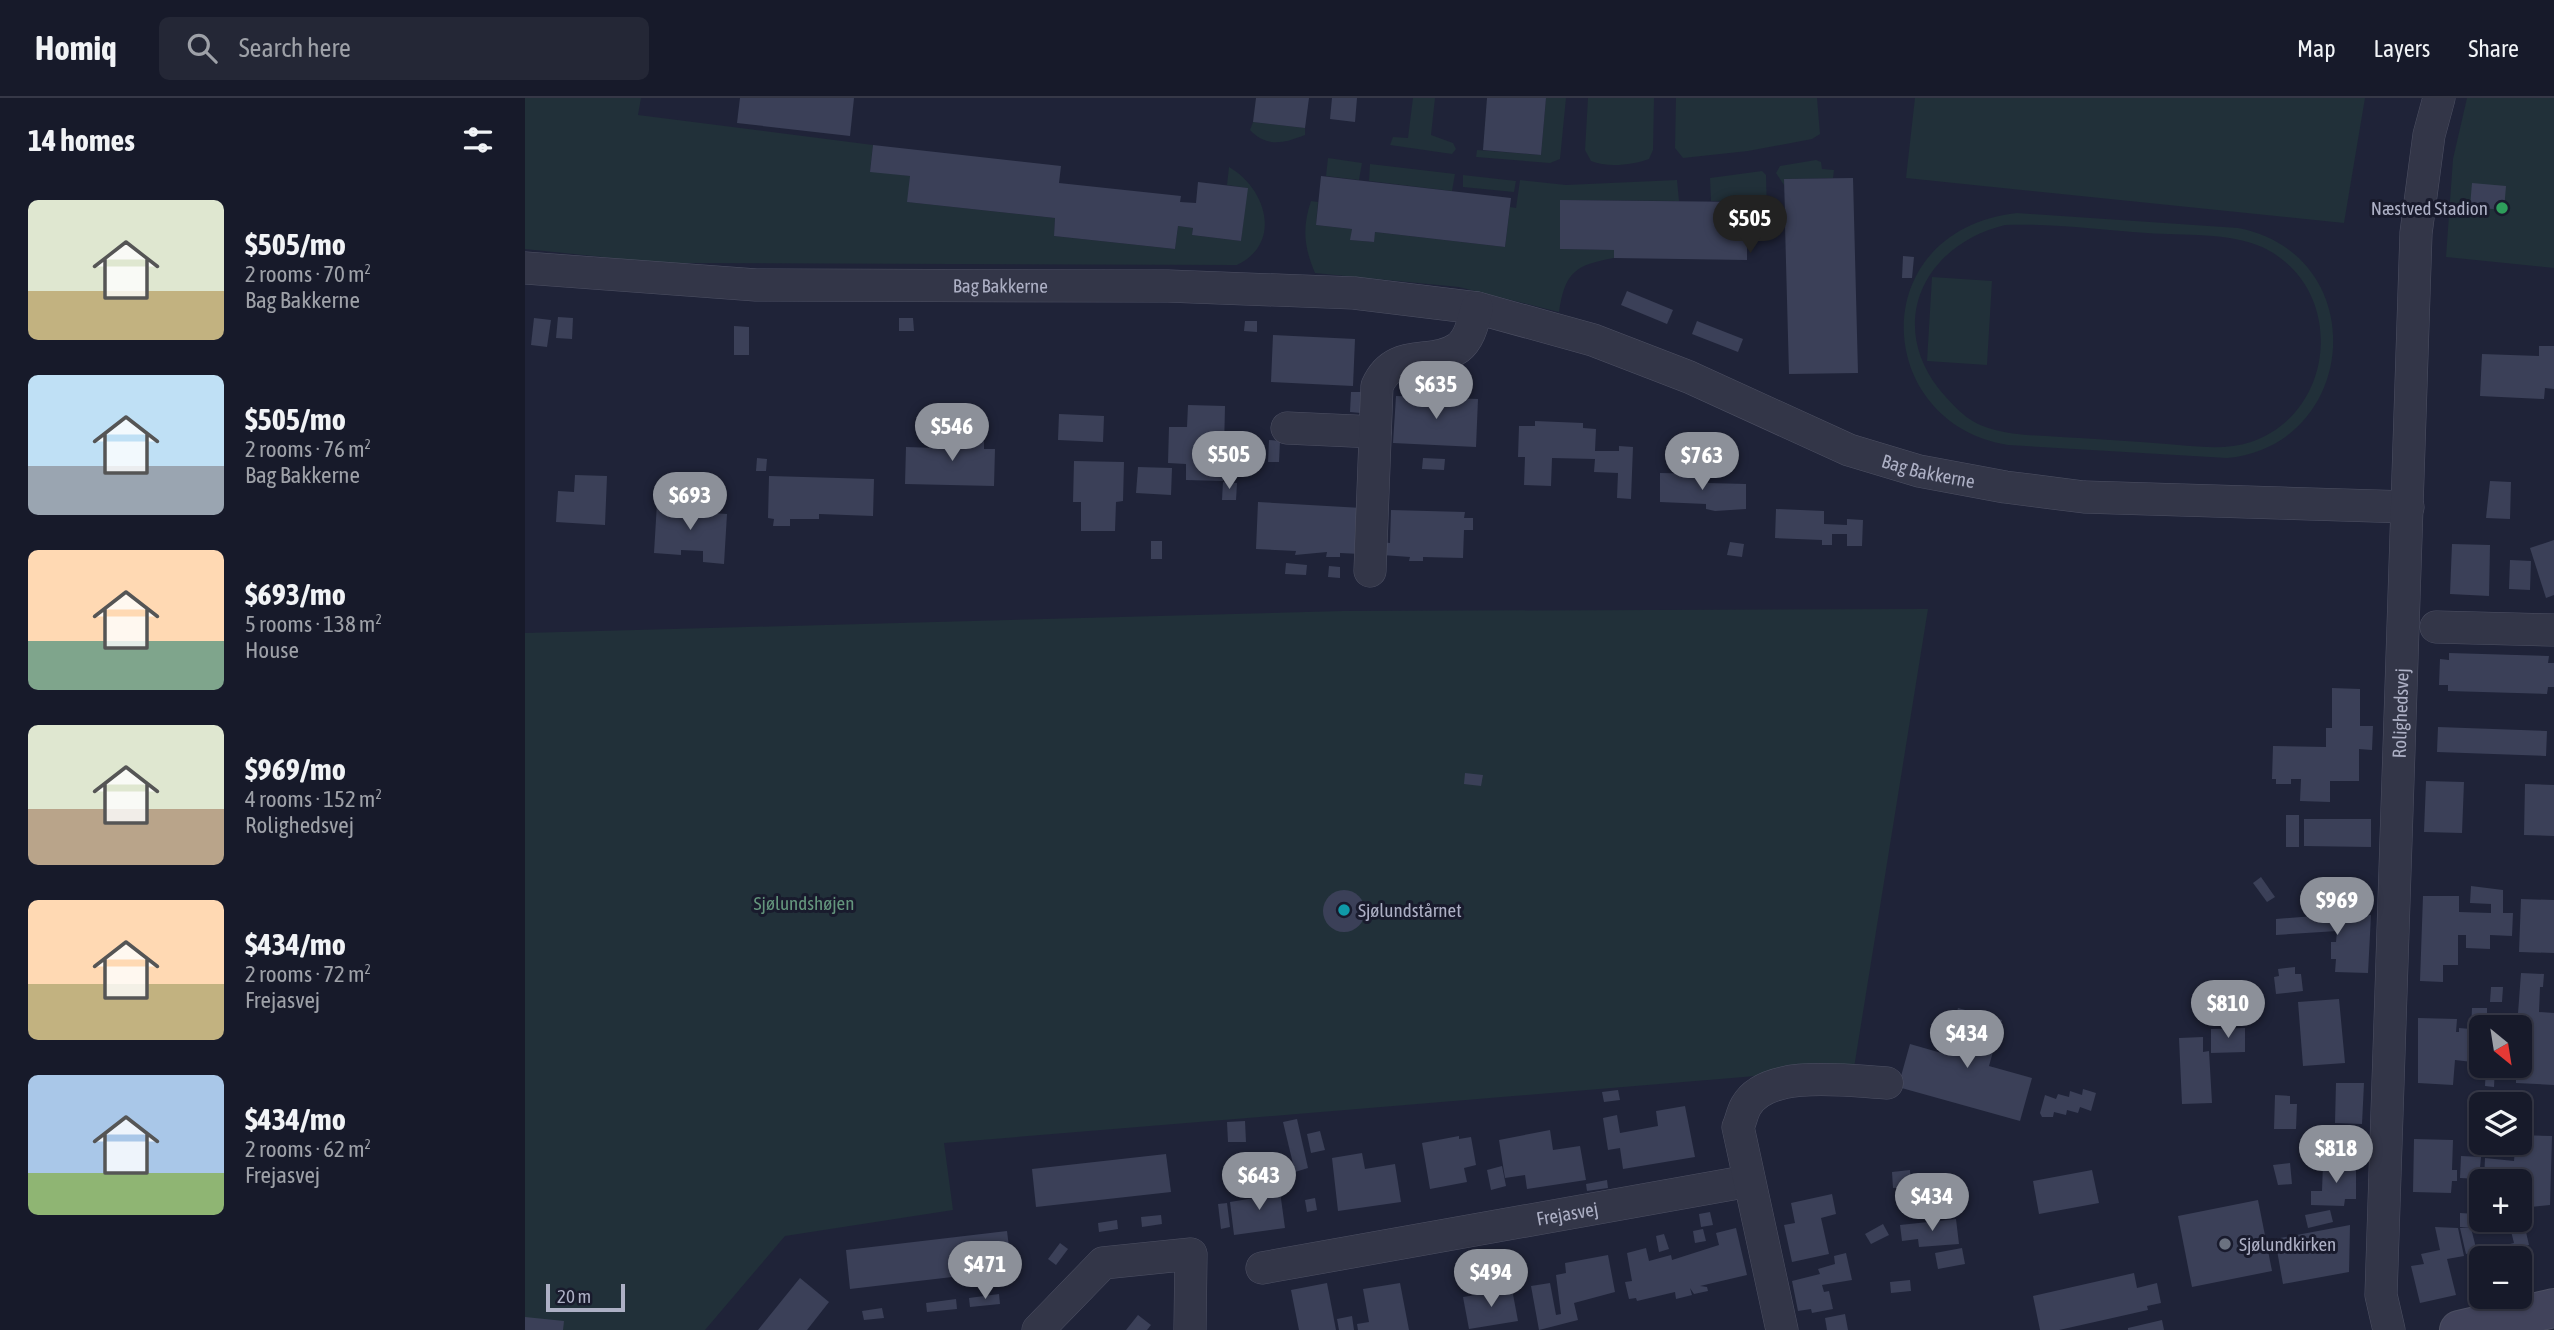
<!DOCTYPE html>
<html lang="en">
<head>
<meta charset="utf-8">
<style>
	body { margin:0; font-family:"Asap Condensed",sans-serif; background:#242736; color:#f1f3f6; height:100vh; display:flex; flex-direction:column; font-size:26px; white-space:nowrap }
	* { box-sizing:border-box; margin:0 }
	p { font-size:23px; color:#9ea1a8 }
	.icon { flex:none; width:38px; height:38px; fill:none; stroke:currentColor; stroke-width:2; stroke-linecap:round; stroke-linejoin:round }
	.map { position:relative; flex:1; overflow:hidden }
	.side { display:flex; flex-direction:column; background:#171a2a; width:525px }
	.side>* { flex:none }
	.needle { width:46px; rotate:150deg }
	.buttons { position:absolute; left:1944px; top:917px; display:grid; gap:14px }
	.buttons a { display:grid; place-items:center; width:63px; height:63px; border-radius:10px; background:#171a2a; box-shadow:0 2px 5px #0004,0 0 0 2px #363847; font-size:35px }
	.scale { position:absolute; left:21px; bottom:18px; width:79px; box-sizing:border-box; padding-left:7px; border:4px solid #adb0c5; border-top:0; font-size:19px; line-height:24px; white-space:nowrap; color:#adb0c5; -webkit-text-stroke:5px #191b2d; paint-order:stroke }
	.price { position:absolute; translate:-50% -60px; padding:0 16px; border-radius:24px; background:#8c9099; color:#fff; font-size:23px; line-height:46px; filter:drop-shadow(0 2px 4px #0008) }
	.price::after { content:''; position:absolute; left:50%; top:42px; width:21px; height:16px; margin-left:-10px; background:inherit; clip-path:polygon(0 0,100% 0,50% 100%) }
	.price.on { background:#222; color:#fff }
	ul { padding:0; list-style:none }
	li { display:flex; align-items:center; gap:21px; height:175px; padding:0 28px }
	li span { display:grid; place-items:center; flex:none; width:196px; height:140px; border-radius:10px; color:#555 }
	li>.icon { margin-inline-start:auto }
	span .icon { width:84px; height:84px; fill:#fffc; stroke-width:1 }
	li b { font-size:30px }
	h2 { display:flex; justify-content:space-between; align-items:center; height:84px; padding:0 28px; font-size:30px }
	header { display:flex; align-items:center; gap:42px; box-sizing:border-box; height:98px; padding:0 35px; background:#171a2a; border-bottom:2px solid #363847 }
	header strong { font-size:33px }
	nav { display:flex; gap:38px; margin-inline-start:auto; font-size:24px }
	.search { width:490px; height:63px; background:#242736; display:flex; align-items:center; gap:18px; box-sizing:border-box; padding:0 24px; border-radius:10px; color:#9ea1a8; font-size:26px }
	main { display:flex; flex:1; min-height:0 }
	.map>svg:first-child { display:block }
	.green { fill:#213039; fill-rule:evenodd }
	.building { fill:#3b4058 }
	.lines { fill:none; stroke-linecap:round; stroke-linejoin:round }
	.street-casing { stroke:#4d5063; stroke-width:33 }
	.secondary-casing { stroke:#4d5063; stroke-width:40 }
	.street { stroke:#333648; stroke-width:32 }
	.secondary { stroke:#41435b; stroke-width:38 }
	.leisure-dot { fill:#2e9e5b; stroke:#191b2d; stroke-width:2.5 }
	.culture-dot { fill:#0f9aa8; stroke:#191b2d; stroke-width:2.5 }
	.worship-dot { fill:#6b7280; stroke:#191b2d; stroke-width:2.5 }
	.labels { text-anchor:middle; stroke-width:6; stroke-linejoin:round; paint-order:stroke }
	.poi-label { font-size:19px; fill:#adb0c5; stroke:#191b2d; text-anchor:start }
	.street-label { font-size:19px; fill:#adb0c5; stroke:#191b2d }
	.park-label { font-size:19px; fill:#64967d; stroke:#191b2d }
</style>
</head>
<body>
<header>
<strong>Homiq</strong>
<div class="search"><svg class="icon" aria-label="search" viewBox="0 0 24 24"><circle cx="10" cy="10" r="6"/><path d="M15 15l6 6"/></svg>Search here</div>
<nav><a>Map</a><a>Layers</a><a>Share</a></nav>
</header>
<main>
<section class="side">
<h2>14 homes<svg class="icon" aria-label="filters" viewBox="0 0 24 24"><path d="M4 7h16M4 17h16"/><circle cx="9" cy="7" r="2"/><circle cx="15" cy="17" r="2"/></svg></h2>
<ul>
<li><span style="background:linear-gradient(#dfe7d0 65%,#c2b280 0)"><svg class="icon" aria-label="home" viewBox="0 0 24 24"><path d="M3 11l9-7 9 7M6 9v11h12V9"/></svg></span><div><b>$505/mo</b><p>2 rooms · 70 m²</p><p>Bag Bakkerne</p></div></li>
<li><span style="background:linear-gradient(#bfe0f5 65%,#9aa5b1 0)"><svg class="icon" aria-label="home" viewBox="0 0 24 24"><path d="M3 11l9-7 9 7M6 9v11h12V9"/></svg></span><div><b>$505/mo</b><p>2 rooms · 76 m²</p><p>Bag Bakkerne</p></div></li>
<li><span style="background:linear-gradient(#ffd9b3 65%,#7fa58c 0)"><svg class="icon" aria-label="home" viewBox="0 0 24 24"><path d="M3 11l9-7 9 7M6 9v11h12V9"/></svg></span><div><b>$693/mo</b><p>5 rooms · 138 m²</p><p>House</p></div></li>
<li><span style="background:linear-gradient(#dfe7d0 60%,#b9a48a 0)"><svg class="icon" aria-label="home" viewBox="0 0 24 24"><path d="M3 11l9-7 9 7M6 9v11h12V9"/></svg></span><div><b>$969/mo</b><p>4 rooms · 152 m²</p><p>Rolighedsvej</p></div></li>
<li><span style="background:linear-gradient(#ffd9b3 60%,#c2b280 0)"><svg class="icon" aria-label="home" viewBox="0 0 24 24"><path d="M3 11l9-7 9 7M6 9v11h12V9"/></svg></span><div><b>$434/mo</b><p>2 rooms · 72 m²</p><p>Frejasvej</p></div></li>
<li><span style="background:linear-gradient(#a9c7e8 70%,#8fb573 0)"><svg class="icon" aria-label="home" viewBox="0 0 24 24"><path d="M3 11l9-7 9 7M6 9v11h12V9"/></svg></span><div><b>$434/mo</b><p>2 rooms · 62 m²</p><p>Frejasvej</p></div></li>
</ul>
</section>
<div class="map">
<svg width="2029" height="1232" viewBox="0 0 2029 1232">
	<rect width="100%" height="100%" fill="#1f2338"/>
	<g class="green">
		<path d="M0,0h116l-3,17 235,30 -3,26 40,5 -2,26 147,16 -1,18 121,13 3,-23 15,2 -1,7 49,6 6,-53 -20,-3 2,-18c37,21 54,76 8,98l-576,-2 -136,-14z"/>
		<path d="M888,0h22l-4,37 22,8 3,6 -4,5 -62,-9 3,-8 15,1z"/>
		<path d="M1021,0h20l-6,61 -10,4 -74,-6 1,-7 64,5z"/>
		<path d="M1063,0h66l-1,52 -4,9c-16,6 -42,9 -58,2l-6,-11z"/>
		<path d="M1151,0h141l3,36 -8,5 -64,12 -65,7 -8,-10z"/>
		<path d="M1390,0h450l-21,125 -438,-45z"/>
		<path d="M1942,0h87v170l-108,-11 7,-98z"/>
		<path d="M728,24l52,6v7c-21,8 -38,13 -55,-5z"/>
		<path d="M803,60l34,5 -3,17 -33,-4z"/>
		<path d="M1291,62l5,2 1,7 12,1 -1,8 -49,1v6l-8,-12 4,-7z"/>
		<path d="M845,66l85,10 -3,17 -83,-10z"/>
		<path d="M1237,73l4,4 1,39 -20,1v-13l-36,-1 -1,-23z"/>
		<path d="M938,77l53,6 -2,11 -51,-5z"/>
		<path d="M995,82l46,5 111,-5 2,21 -119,-1v49l54,1v8c-39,7 -49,14 -55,54l-100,-25 -144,-14c-11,-26 -13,-45 -4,-72l7,1 -2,23 36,4 -1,11 22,2 2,-10 130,15 5,-40 6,1z"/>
		<path d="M1492,115l221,15c135,26 122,217 -11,230l-219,-13c-135,-21 -146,-214 9,-232zM1480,127c47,-2 95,5 142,8 36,3 82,-1 115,14 84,39 76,165 -11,195 -27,9 -57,4 -84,2 -35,-3 -70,-5 -106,-7 -27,-2 -57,-1 -83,-13 -16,-8 -27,-21 -39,-35 -53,-68 -13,-145 66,-164z"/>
		<path d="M1407,179l60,4 -5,84 -60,-4z"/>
		<path d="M1403,511l-74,459 -910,75 9,67 -168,26 -80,94h-180v-697l818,-22z"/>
	</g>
	<g class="building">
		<path d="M215,0h114l-4,38 -113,-13z"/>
		<path d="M731,0h53l-4,30 -52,-6z"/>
		<path d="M807,0h25l-2,24 -25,-3z"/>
		<path d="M962,0h59l-5,57 -58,-5z"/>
		<path d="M348,47l188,21 -2,17 122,13 -1,6 16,1 2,-21 50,6 -7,53 -49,-6 1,-7 -15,-2 -3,23 -121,-13 1,-18 -148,-16 3,-26 -40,-4z"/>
		<path d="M796,78l190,22 -6,49 -130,-15 -1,10 -24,-2 2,-11 -36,-4z"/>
		<path d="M1328,80l5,195 -69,1 -4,-149 -38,1v34l-133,-2v-8l-54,-1v-49l188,2 -1,13 38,-1 -1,-35z"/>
		<path d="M1947,85l34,3 -2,24 -34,-3z"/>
		<path d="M1378,158l11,1 -2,21h-10z"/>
		<path d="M1102,193l46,19 -6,14 -46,-19z"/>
		<path d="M33,219l15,1 -1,21 -16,-1z"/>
		<path d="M9,220l17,2 -4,27 -16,-2z"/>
		<path d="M374,220h14l1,13h-15z"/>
		<path d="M720,223h12v11l-13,-1z"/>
		<path d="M1172,223l46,18 -5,13 -46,-18z"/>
		<path d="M209,228l15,1v28h-15z"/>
		<path d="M748,237l82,4 -2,47 -82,-4z"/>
		<path d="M2014,248h15v43l-9,-1 -1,11 -64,-3 2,-42 57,2z"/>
		<path d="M826,294h10v21l-11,-1z"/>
		<path d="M871,298l82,3 -2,48 -83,-4z"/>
		<path d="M663,307l37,1 -1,44h12v22h-12l-1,9 -37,-1v-16l-18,-1 1,-36h18z"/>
		<path d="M534,316l45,2 -1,26 -45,-2z"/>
		<path d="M1010,323l48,2v5l13,1 -1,22h24v-5l14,1 -2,52 -14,-1 1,-25 -24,-1 1,-13 -43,-1 -1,28 -27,-1 1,-28h-7l1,-31h16z"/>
		<path d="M436,336h23v15h11l-1,37 -89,-2 1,-37 31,1v-10l24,1z"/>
		<path d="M744,342l11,1 -1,21h-11z"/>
		<path d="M232,360l10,1 -1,12h-10z"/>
		<path d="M898,360l22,1 -1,11 -22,-1z"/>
		<path d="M549,363l50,1 -1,39 -7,1 -1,29h-34v-29h-8z"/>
		<path d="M613,369l34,1 -1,27 -35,-2z"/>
		<path d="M1135,375l48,1v9l38,1v25l-31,2 -9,-2v-5l-46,-2z"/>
		<path d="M50,377l32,1 -2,49 -49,-3 2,-31 16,1z"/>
		<path d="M244,378l105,3 -1,37 -54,-2v5h-29v7h-17l1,-7 -6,-1z"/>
		<path d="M1965,383l21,1 -1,37 -24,-1z"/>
		<path d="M698,384l14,1 -1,17h-14z"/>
		<path d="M733,404l104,6 -1,46 -21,-1v4h-14l1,-5 -32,3 1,-4 -40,-2z"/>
		<path d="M132,405l26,1 -1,7 45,3 -3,50 -21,-2v-11l-22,-1v5l-27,-2z"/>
		<path d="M1251,411l48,2v13l23,1v-6l16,1 -1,26h-15v-12h-15v11h-10v-5l-47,-2z"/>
		<path d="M866,412l74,2 -1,6h9v12h-9l-1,28 -40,-1v4h-14l1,-4 -28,-2v-13l8,1z"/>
		<path d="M2029,442v55l-8,3 -16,-50z"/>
		<rect x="626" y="443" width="11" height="18"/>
		<path d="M1205,444l14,2 -2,13 -15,-2z"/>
		<path d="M1927,446l38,1 -1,51 -39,-2z"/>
		<path d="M1985,462l21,1 -1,29 -21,-1z"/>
		<path d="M761,465l21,2 -1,10 -21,-1z"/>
		<path d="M804,468l11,1v11l-12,-1z"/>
		<path d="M1924,555l100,3 -1,7h6v24h-6l-1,7 -99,-3v-6h-9l1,-26 9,1z"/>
		<path d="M1807,590l28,1v37h13l-1,24 -13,-1v32h-29v21l-30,-1 1,-22h-10v5h-15v-5h-4l1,-33 53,1v-19h6z"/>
		<path d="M1913,629l109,4 -1,25 -109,-4z"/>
		<path d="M940,675l18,2 -2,11 -17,-2z"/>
		<path d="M1901,683l38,1 -2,51 -38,-1z"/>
		<path d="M2000,686l29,1v51l-30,-1z"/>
		<rect x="1761" y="717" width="13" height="32"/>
		<path d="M1779,721h67v28l-67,-1z"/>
		<path d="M1736,779l14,20 -8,5 -14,-19z"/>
		<path d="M1946,788l32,4v23h10l-1,23 -22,-1v14l-24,-1v-13h-8v30h-15v17l-23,-1 3,-85h36v16l32,1v-9l-21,-1z"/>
		<circle cx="819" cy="813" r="21"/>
		<path d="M1996,801l33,1v53l-35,-1z"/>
		<path d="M1813,816l33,1 -3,58 -33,-1 1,-13h-5v-17h5l1,-11 -61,4v-16z"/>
		<path d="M1770,869v7h6l2,17 -27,3 -2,-17 5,-1 -1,-7z"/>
		<path d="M1996,875l23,1 -1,13h-3l-1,25 15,1v72l-38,-2v-17h4v-39h-3z"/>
		<path d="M1966,889h12l-1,15h-12z"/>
		<path d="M1814,901l6,64 -42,3 -5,-64z"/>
		<path d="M1433,910l44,12 -13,46 43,12 -12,43 -122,-34 12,-43 35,10z"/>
		<path d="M1947,910h15v19h-6v36l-26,-3 -2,25 -35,-2v-65l39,1 -1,13h3v-4l12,1z"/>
		<path d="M1720,930v24l-34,1v-24z"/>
		<path d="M1678,939v15l6,-1 3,52 -30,1 -3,-66z"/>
		<path d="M1961,968h9l-1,21 -9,-1z"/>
		<path d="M1811,985h28l-2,41 -27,-1z"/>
		<path d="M1558,991l13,4 -5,18 -11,-4 -2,6 -11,-3 -1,5 -12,-3 -1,5h-11l-2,-4 5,-18 11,4 2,-5 11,3 1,-6 12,4z"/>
		<path d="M1093,992l2,10 -16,2 -2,-10z"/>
		<path d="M1750,997l15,1v8h7l-1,25h-22z"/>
		<path d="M1160,1008l10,51 -72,12 -3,-21 -12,2 -5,-32 14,-3 3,18 38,-7 -2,-15z"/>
		<path d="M772,1021l11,49 -13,4 -12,-50z"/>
		<path d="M720,1023l1,21h-18l-1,-20z"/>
		<path d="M1945,1026h11v18l-11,-1z"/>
		<path d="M1025,1032l3,20 27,-4 6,34 -59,9 -2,-14 -20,3 -6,-38z"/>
		<path d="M795,1033l5,19 -14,3 -4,-19z"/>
		<path d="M1995,1037l32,1 -2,69 -28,3 -2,-27h-36l1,-23 29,3 1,-12 -7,-1 1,-5h11z"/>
		<path d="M934,1038v3l12,-2 5,28 -12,3 3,14 -37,7 -8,-46z"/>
		<path d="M1889,1041l39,1 -1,30h5v11h-5l-1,12 -38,-1z"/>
		<path d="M837,1055l3,16 30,-5 6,38 -63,9 -6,-53z"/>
		<path d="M641,1056l5,38 -135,15 -4,-38z"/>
		<path d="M1936,1058l20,1 -2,22 -19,-1z"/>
		<path d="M1765,1065l2,21 -14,1 -5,-20z"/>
		<path d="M1798,1066h33v35h-11l-1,7 -33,-1v-14h11z"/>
		<path d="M977,1068l4,20 -15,4 -4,-20z"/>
		<path d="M1385,1072l1,17 -18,1 -1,-16z"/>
		<path d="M1567,1072l7,33 -60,11 -6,-33z"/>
		<path d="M1082,1082l1,8 -21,3 -1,-7z"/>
		<path d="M754,1086l6,44 -51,7 -4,-33 30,-5 -1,-10z"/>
		<path d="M1307,1096l4,20 -15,4 8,36 -37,8 -8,-37 11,-2 -4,-20z"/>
		<path d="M790,1100l2,12 -10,2 -2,-12z"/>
		<path d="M1733,1102l14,71 -80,16 -14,-71z"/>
		<path d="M1952,1102h4v20h24v11l-45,-4v-14l16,1z"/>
		<path d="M702,1105l3,24 -9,2 -3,-25z"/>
		<path d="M1805,1112l3,12 -25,6 -3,-13z"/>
		<path d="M1185,1114l3,13 -12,2 -2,-13z"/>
		<path d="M636,1117l1,9 -20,3 -1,-10z"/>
		<path d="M1431,1121l3,25 -40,3 -1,-8 -16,2 -2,-16z"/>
		<path d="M592,1122l1,9 -19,3 -1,-9z"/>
		<path d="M1358,1126l6,11 -18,9 -6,-10z"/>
		<path d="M1825,1127l-1,47 -66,12 -8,-45z"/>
		<path d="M1910,1129l23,1 6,28 -17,3 9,36 -36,8 -9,-37 13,-2 -3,-10 19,-4z"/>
		<path d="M1211,1130l11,47 -47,11 7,1 1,4 -14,3 -4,-6 2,7 -16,4 -1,-7 -38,9 -1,-3 -7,1 -4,-17 7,-1 -5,-28 19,-5 3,13 22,-6 1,5 47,-15 -3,-12z"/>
		<path d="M1935,1130h11l6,24 -11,2z"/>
		<path d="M1178,1131l3,12 -11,2 -2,-12z"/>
		<path d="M482,1133l5,39 -162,19 -4,-39z"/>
		<path d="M1986,1133l15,1 3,13 -12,3 2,10h-37l-1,-7 33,-8z"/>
		<path d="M1139,1136l5,15 -10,3 -3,-16z"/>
		<path d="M535,1145l8,6 -12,16 -8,-6z"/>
		<path d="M1437,1150l3,16 -27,5 -3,-16z"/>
		<path d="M1321,1155l6,27 -30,5 2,7 5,-1 4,18 -21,4 -1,-4 -13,2 -6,-30 28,-7 -2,-5 17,-5 -1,-8z"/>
		<path d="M1083,1157l7,37 -41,11 4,17 -39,10 -8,-44 19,-3 6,32 5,-1 -5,-39 10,-2 -1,-10z"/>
		<path d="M1609,1175l3,15 20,-5 4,20 -14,3 1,4 -89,20h-19l-7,-34z"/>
		<path d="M275,1180l29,24 -22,28h-49z"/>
		<path d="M1385,1182l1,11 -20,2 -1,-11z"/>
		<path d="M802,1185l9,47h-37l-8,-40z"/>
		<path d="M875,1185l9,47h-51l-1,-6 12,-2 -6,-33z"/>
		<path d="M987,1191l6,32 -49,8 -6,-32z"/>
		<path d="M474,1196l1,10 -30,3 -1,-9z"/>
		<path d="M431,1201l1,10 -30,3 -1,-9z"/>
		<path d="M357,1210l2,10 -20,2 -2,-9z"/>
		<path d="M1320,1216l3,16h-21l-2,-12z"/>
		<path d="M613,1217l13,10 -4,5h-21z"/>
		<path d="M827,1218l2,14h-15l-2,-11z"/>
		<path d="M0,1219l39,4 -1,9h-38z"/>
		<path d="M1637,1222l2,10h-36v-2z"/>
	</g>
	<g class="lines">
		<defs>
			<g id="street">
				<path id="s1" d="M0,170l231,17 412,1 186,7 123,15 116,32 96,37 160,73 70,21 86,16 79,10 324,10"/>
				<path d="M762,330l88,4"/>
				<path d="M845,473l7,-185c18,-40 54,-19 81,-38 12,-9 15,-26 19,-40"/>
				<path d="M1911,529l118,3"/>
				<path id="s2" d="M737,1170l487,-87"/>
				<path d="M513,1232l65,-67 88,-9 -1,76"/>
				<path d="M1257,1232l-44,-203c3,-6 4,-14 8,-21 21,-38 105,-25 141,-23"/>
				<path id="s3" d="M1864,1232l-8,-35 35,-1062 13,-98 10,-37"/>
			</g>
			<path id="secondary" d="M1934,1232l95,-22"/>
		</defs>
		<use href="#street" class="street-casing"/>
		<use href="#secondary" class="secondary-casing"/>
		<use href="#street" class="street"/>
		<use href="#secondary" class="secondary"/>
	</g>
	<circle class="leisure-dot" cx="1977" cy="110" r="7"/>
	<circle class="culture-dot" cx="819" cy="812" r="7"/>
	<circle class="worship-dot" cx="1700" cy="1146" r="7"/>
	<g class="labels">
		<g class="poi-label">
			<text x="1963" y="117" text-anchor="end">Næstved Stadion</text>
			<text x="833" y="819">Sjølundstårnet</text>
			<text x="1714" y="1153">Sjølundkirken</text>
		</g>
		<g class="street-label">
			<text dy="7" stroke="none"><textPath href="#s1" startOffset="476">Bag Bakkerne</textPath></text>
			<text dy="7" stroke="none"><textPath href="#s1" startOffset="1435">Bag Bakkerne</textPath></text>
			<text dy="7" stroke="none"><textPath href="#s3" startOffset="618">Rolighedsvej</textPath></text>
			<text dy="7" stroke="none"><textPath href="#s2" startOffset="310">Frejasvej</textPath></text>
		</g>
		<g class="park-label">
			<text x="279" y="812">Sjølundshøjen</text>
		</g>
	</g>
</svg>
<div class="buttons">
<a><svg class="needle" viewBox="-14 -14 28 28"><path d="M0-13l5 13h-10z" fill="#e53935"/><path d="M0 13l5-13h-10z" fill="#9ea1a8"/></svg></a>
<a><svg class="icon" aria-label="layers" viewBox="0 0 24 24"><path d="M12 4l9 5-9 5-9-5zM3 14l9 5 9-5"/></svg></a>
<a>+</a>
<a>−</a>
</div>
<div class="scale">20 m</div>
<b class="price on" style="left:1225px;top:157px">$505</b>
<b class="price" style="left:911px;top:323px">$635</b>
<b class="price" style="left:427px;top:365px">$546</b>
<b class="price" style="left:704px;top:393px">$505</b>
<b class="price" style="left:1177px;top:394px">$763</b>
<b class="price" style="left:165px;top:434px">$693</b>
<b class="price" style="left:1812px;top:839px">$969</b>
<b class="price" style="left:1703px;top:942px">$810</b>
<b class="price" style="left:1442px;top:972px">$434</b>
<b class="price" style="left:1811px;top:1087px">$818</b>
<b class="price" style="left:734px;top:1114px">$643</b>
<b class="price" style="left:1407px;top:1135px">$434</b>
<b class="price" style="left:460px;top:1203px">$471</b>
<b class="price" style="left:966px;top:1211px">$494</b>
</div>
</main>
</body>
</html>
